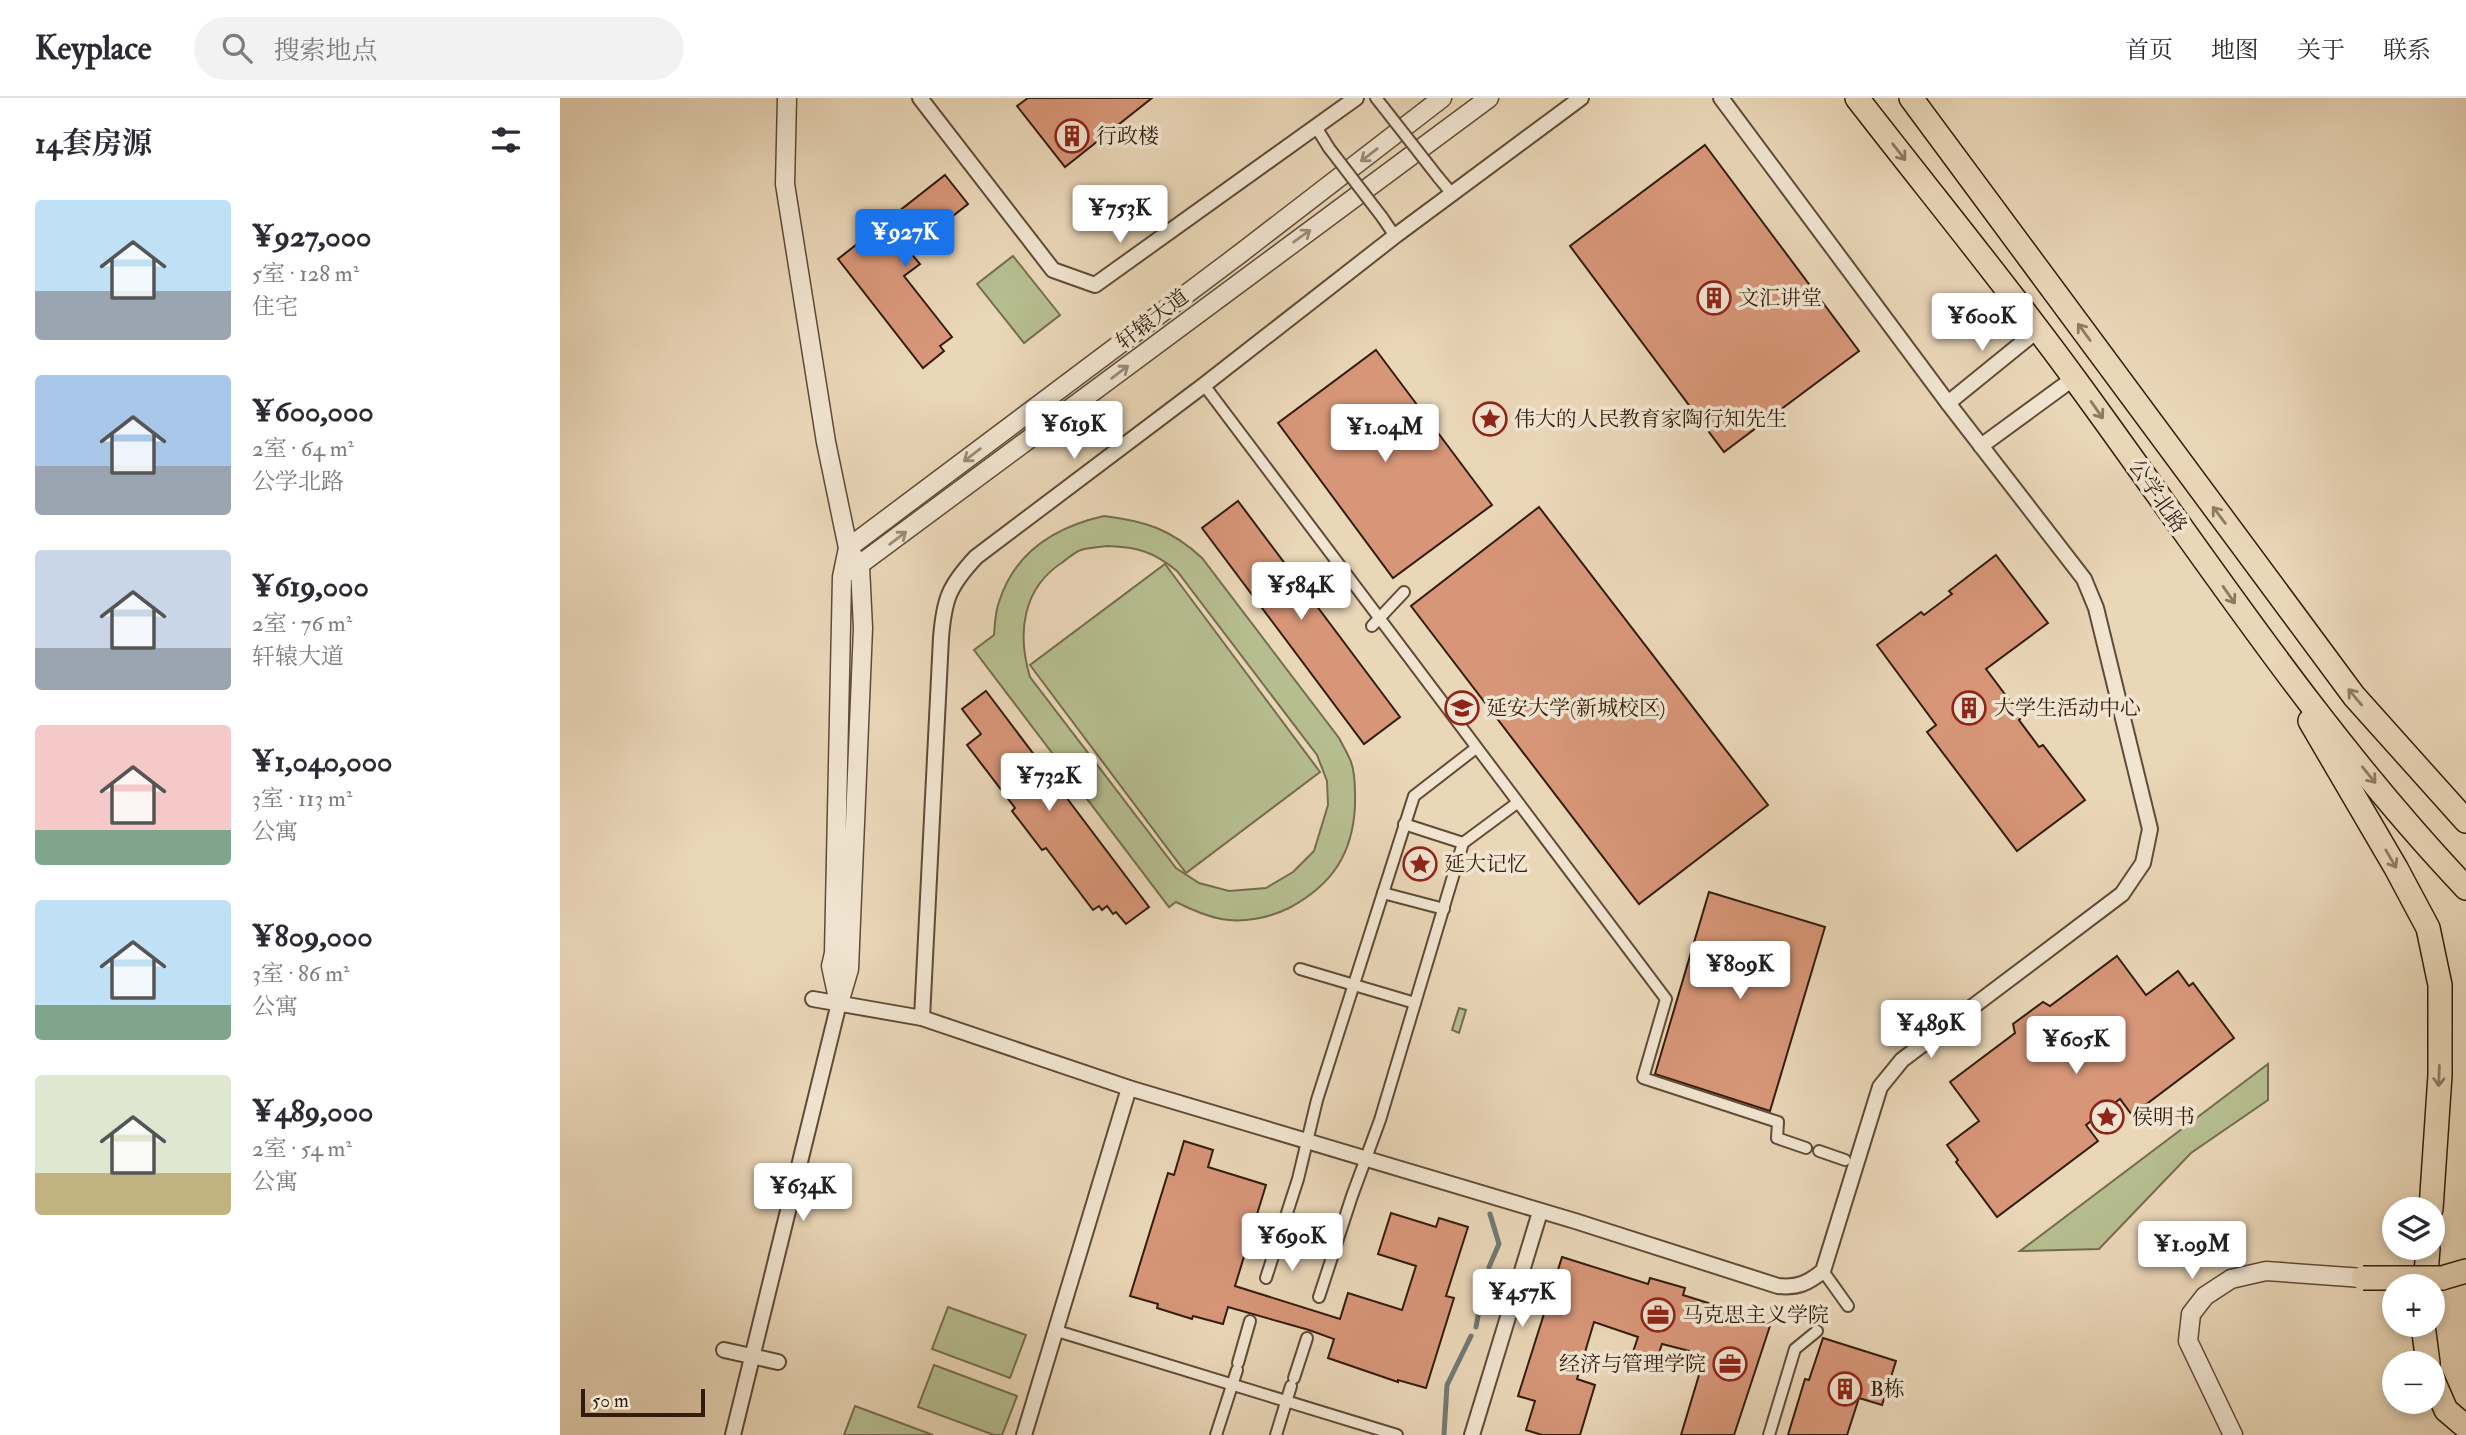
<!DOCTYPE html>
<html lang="zh">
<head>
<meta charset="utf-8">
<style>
	body { margin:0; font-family:"IM FELL Double Pica","Noto Serif SC",serif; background:#f2f2f3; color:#2b2b33; height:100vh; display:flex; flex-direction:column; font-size:26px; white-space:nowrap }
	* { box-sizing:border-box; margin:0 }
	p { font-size:23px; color:#7c7c81 }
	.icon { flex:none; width:38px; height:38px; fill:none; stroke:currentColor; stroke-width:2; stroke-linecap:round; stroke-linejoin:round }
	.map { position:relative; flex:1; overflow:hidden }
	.drawer { display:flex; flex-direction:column; background:#fff; width:560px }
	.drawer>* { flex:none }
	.tools { position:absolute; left:1822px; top:1099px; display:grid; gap:14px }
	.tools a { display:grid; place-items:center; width:63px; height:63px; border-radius:50%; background:#fff; box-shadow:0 4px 10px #0003; font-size:35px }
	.scale { position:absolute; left:21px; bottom:18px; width:124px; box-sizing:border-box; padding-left:7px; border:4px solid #321c0c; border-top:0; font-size:19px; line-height:24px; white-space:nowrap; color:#321c0c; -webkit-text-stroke:5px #f1e5d1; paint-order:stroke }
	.price { position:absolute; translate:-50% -60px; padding:0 16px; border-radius:7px; background:#fff; color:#222; font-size:23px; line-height:46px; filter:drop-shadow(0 2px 4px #0008) }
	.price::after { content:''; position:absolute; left:50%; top:42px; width:21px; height:16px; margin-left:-10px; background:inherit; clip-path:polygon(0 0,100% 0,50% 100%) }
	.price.selected { background:#1a73e8; color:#fff }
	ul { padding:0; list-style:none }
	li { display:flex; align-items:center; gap:21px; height:175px; padding:0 35px }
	li span { display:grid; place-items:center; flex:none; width:196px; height:140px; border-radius:7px; color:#555 }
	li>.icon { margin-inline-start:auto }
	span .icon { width:84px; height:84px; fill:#fffc; stroke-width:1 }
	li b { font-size:30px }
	h2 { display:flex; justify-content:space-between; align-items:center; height:84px; padding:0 35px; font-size:30px }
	header { display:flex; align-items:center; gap:42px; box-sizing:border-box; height:98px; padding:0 35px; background:#fff; border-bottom:2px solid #e1e1e2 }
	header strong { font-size:33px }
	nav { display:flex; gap:38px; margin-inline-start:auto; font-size:24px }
	.search { width:490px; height:63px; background:#f2f2f3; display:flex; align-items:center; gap:18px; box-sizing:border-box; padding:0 24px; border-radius:38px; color:#7c7c81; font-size:26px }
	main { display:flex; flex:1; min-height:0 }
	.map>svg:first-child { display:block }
	.green { fill:#b6be90; stroke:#746d4e; stroke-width:2; fill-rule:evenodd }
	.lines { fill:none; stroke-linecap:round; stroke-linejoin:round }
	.stream { stroke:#727974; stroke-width:5 }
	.building { fill:#d79678; stroke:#321c0c; stroke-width:2 }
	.pedestrian-casing { stroke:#604b37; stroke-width:14 }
	.minor-casing { stroke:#604b37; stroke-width:18 }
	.tertiary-casing { stroke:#604b37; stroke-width:21 }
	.primary-casing { stroke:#321c0c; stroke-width:26 }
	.pedestrian { stroke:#f1e5d1; stroke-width:10 }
	.minor { stroke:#f1e5d1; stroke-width:14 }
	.tertiary { stroke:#f1e5d1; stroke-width:18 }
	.primary { stroke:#ead7b8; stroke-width:23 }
	.pedestrian-bridge-casing { stroke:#604b37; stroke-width:14; stroke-linecap:butt }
	.primary-bridge-casing { stroke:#321c0c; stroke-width:26; stroke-linecap:butt }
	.pedestrian-bridge { stroke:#f1e5d1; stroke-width:10 }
	.primary-bridge { stroke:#ead7b8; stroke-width:23 }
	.oneway { stroke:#8e7a62 }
	.oneway2 { stroke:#9b8b78 }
	.labels { text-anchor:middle; stroke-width:7; stroke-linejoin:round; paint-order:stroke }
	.poi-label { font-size:21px; fill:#321c0c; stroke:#f1e5d1; text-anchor:start }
	.street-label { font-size:21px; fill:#321c0c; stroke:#f1e5d1 }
</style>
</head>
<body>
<header>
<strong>Keyplace</strong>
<div class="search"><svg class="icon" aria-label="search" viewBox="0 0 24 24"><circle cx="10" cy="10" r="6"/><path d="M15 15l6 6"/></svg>搜索地点</div>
<nav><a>首页</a><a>地图</a><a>关于</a><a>联系</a></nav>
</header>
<main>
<section class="drawer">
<h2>14套房源<svg class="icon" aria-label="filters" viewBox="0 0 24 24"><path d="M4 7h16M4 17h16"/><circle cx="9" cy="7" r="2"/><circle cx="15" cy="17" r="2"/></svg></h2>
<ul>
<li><span style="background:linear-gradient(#bfe0f5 65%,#9aa5b1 0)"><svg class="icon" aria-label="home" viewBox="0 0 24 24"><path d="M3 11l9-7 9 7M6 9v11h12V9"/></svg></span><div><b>¥927,000</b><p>5室 · 128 m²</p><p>住宅</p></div></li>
<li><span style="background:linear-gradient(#a9c7e8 65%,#9aa5b1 0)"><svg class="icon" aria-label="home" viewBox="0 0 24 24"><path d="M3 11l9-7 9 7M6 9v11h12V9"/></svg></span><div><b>¥600,000</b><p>2室 · 64 m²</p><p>公学北路</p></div></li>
<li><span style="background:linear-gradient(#c9d6e8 70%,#9aa5b1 0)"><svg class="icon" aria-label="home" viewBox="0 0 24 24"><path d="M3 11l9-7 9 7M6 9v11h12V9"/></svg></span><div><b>¥619,000</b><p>2室 · 76 m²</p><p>轩辕大道</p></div></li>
<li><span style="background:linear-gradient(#f6c9c9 75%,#7fa58c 0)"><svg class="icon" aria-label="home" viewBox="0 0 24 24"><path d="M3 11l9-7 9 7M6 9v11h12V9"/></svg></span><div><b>¥1,040,000</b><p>3室 · 113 m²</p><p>公寓</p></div></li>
<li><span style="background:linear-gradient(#bfe0f5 75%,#7fa58c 0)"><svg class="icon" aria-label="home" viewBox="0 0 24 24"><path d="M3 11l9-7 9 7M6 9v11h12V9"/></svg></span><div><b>¥809,000</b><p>3室 · 86 m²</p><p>公寓</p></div></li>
<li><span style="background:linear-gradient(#dfe7d0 70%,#c2b280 0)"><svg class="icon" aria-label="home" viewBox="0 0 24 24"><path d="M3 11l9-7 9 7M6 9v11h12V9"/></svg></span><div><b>¥489,000</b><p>2室 · 54 m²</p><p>公寓</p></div></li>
</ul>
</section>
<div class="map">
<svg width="1906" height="1337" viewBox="0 0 1906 1337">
	<rect width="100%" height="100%" fill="#ead7b8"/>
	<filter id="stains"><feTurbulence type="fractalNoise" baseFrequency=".00286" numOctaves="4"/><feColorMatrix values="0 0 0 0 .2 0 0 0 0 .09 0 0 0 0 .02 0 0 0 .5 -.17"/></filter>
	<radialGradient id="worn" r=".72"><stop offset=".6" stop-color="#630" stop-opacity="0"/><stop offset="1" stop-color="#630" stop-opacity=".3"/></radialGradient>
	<g class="green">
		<path d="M453,158l47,59 -36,28 -47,-59z"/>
		<path d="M544,418c41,5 67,13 98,42l137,180c4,8 9,16 12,24 5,13 4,30 4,43 -2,49 -23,80 -66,103 -20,10 -46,15 -68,11 -15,-3 -31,-10 -45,-17l-7,5 -195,-257 20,-15c1,-11 1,-23 5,-33 16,-51 56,-75 105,-86zM548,448c30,1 46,6 69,25l140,184 10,26 1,24 -14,46 -21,21 -27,16 -37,3 -30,-8 -23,-15 -146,-191c-13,-43 -8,-89 33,-115 5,-4 12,-10 18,-12 8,-3 18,-3 27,-4z"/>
		<path d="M605,466l155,208 -134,101 -156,-208z"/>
		<path d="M899,910l7,2 -7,23 -7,-3z"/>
		<path d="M1708,966v36l-77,53 -92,96 -79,2z"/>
		<path d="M388,1209l78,28 -16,43 -78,-29z"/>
		<path d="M374,1267l83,31 -15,39h-8l-76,-28z"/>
		<path d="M295,1308l78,29h-89z"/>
	</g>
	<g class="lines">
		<g class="stream">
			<path d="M929,1169l10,-23 -9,-30"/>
			<path d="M916,1229l10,-52"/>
			<path d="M884,1337l3,-50 24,-49"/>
		</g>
	</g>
	<g class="building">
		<path d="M468,0h124l-87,69 -48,-61z"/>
		<path d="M1145,47l154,206 -135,101 -154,-206z"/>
		<path d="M385,77l23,29 -59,47 11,13 -16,12 48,61 -12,9 4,5 -21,17 -85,-109z"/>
		<path d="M816,252l116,155 -99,73 -115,-155z"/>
		<path d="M678,403l162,216 -36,27 -162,-216z"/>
		<path d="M979,409l229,298 -129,99 -228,-298z"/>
		<path d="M1436,457l52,68 -62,46 36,48 -3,3 20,27 4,-2 42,55 -68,51 -90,-119 9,-7 -59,-80 44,-33 3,3 28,-21 -3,-3z"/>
		<path d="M426,593l163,216 -23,17 -10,-12 -3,2 -6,-8 -5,4 -3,-4 -6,4 -47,-62 -4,2 -30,-39 3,-3 -48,-63 14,-11 -19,-25z"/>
		<path d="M1149,794l116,35 -55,184 -115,-37z"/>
		<path d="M1557,858l29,39 32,-24 11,15 4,-3 41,55 -102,77 -12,-16 -34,26 12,16 -101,76 -41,-55 2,-2 -11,-15 32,-24 -29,-39 65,-49 -2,-9 30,-22 7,4z"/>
		<path d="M624,1043l29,9 -5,17 58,18 -31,101 105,33 8,-26 54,17 14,-44 -38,-12 13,-41 45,14 3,-9 29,9 -22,69 8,2 -28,90 -28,-8v2l-70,-24 6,-19 -25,-9 -81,-23 -5,17 -30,-8 -1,3 -35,-11 1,-4 -28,-8 38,-123 6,2z"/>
		<path d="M1002,1159l86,27 2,-6 35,10 -2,7 88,28 -37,112h-53l24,-80 -43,-11 -5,15 -24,-7 5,-15 -44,-15 -17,57 18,6 -15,50h-38l-16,-5 9,-29 -17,-5z"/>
		<path d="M1263,1240l73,23 -14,44 -23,-7 -12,37h-59l17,-56 4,1z"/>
	</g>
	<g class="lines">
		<defs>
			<g id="pedestrian">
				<path d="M816,0l8,10"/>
				<path d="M756,29l13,21"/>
				<path d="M878,79l15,18"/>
				<path d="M822,119l13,19"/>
				<path d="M644,287l462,614 -23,79 135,44 -1,16 29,10"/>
				<path d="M812,528l32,-34"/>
				<path d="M844,726l59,19"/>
				<path d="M823,795l61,16"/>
				<path d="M740,871l115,34"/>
				<path d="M1259,1053l26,9"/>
				<path d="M1263,1173l25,35"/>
				<path d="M706,1180l32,-99 19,-79 97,-304 62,-48"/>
				<path d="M759,1199l33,-101 28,-76 83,-277 54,-40"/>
				<path d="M497,1233l340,104"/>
				<path d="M678,1265l12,-42"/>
				<path d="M734,1280l13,-40"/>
				<path d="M656,1337l21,-65"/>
				<path d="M716,1337l15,-49"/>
				<path d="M1209,1337l26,-86 22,-18"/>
			</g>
			<g id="minor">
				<path d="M360,0l133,172 42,15 261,-187"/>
				<path d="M1388,305l90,-73"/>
				<path d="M1421,348l93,-68"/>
				<path d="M253,901l109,19 207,70 446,133 203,65c20,2 30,-3 45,-15l57,-184 22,-27 220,-166 21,-31 7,-34 -54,-221 -12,-29 -136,-176 -227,-305"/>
				<path d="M362,920l19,-380c3,-39 8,-52 35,-81l228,-172 191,-149 186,-138"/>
				<path d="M164,1252l54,12"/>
				<path d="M173,1337l106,-432"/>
				<path d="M464,1337l105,-347"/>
				<path d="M912,1337l68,-223"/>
			</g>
			<g id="tertiary">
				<path d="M227,0l-2,86 41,258 22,106 393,-295 201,-155"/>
				<path d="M288,450l12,19 3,61 -14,341 -10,34 -8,-37 3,-13 8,-376z"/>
				<path d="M291,473l638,-473"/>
				<path d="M1673,1337l-45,-94 3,-27 14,-18 26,-17 35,-8 97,7"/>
			</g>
			<g id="primary">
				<path d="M1297,0c72,93 147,184 217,280 127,173 244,354 392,510"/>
				<path d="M1351,0l443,598 112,125"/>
				<path d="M1750,623l86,147 32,60 12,57v90l-9,134"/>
				<path d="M1882,1180l24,-7"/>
				<path d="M1865,1188l3,-38"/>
				<path d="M1863,1227l5,38"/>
				<path d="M1872,1280l14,32 20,17"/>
			</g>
		</defs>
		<use href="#pedestrian" class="pedestrian-casing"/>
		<use href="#minor" class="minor-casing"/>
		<use href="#tertiary" class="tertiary-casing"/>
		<use href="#primary" class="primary-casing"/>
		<use href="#pedestrian" class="pedestrian"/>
		<use href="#minor" class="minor"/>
		<use href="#tertiary" class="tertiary"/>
		<use href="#primary" class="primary"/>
		<defs>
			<g id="pedestrian-bridge">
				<path d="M824,10l54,69"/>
				<path d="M769,50l53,69"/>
			</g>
			<path id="primary-bridge" d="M1803,1180h79"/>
		</defs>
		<use href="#pedestrian-bridge" class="pedestrian-bridge-casing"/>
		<use href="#primary-bridge" class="primary-bridge-casing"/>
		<use href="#pedestrian-bridge" class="pedestrian-bridge"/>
		<use href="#primary-bridge" class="primary-bridge"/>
	</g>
	<defs><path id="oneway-shaft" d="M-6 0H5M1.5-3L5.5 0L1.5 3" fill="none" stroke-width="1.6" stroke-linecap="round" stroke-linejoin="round" transform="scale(1.75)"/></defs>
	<g class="oneway">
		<use href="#oneway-shaft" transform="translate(1339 54) rotate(52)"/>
		<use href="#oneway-shaft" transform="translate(1524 234) rotate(-126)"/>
		<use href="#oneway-shaft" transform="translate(1537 312) rotate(55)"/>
		<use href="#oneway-shaft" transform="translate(1659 417) rotate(-127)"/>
		<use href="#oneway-shaft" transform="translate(1669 497) rotate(55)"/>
		<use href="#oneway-shaft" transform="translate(1795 599) rotate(-130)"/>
		<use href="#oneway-shaft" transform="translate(1809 677) rotate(51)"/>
		<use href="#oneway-shaft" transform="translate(1831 761) rotate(60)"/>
		<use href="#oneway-shaft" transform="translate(1879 978) rotate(92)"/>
	</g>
	<g class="oneway2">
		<use href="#oneway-shaft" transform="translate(809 57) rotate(142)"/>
		<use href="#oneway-shaft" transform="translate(742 138) rotate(-36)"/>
		<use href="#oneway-shaft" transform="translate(560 274) rotate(-37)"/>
		<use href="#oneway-shaft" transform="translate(412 357) rotate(143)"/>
		<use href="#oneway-shaft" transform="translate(338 440) rotate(-37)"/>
	</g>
	<defs>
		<symbol id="building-ring" viewBox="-11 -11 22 22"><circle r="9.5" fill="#f1e5d1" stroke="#8f2418" stroke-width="1.5"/><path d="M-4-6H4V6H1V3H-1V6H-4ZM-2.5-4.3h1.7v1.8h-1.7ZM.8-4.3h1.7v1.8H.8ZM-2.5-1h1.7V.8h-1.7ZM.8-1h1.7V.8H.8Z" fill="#8f2418"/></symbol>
		<symbol id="sight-ring" viewBox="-11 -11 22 22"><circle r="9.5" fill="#f1e5d1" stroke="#8f2418" stroke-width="1.5"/><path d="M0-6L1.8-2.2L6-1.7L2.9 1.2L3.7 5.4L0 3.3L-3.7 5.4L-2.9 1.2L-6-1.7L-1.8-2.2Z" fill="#8f2418"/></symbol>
		<symbol id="university-ring" viewBox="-11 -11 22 22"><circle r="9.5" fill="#f1e5d1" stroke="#8f2418" stroke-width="1.5"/><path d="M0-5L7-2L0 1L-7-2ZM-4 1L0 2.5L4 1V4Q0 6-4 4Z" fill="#8f2418"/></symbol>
		<symbol id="office-ring" viewBox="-11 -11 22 22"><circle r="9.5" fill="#f1e5d1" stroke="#8f2418" stroke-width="1.5"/><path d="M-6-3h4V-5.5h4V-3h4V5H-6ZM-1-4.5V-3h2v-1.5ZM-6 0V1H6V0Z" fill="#8f2418"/></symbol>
	</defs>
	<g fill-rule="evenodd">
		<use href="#building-ring" x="493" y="19" width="38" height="38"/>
		<use href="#building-ring" x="1135" y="181" width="38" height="38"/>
		<use href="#sight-ring" x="911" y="302" width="38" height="38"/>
		<use href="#university-ring" x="883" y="591" width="38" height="38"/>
		<use href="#building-ring" x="1390" y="591" width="38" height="38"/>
		<use href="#sight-ring" x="841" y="747" width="38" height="38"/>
		<use href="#sight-ring" x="1528" y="1000" width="38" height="38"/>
		<use href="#office-ring" x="1079" y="1198" width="38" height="38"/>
		<use href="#office-ring" x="1151" y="1247" width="38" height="38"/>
		<use href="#building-ring" x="1266" y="1272" width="38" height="38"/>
	</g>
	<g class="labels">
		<g class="poi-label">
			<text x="536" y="45">行政楼</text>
			<text x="1178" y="207">文汇讲堂</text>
			<text x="954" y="328">伟大的人民教育家陶行知先生</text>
			<text x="926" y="617">延安大学(新城校区)</text>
			<text x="1434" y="617">大学生活动中心</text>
			<text x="884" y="773">延大记忆</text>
			<text x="1572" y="1026">侯明书</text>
			<text x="1122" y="1224">马克思主义学院</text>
			<text x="1146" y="1273" text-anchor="end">经济与管理学院</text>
			<text x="1310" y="1298">B栋</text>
		</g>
		<g class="street-label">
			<text transform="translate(592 221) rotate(-37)" y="7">轩辕大道</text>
			<text transform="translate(1598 398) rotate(55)" y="7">公学北路</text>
		</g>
	</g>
	<rect width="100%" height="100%" filter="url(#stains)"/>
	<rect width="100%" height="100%" fill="url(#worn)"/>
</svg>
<div class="tools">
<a><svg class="icon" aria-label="layers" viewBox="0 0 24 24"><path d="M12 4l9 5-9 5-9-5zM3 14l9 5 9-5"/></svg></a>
<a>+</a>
<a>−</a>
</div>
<div class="scale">50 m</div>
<b class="price" style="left:560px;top:147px">¥753K</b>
<b class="price selected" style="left:345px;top:171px">¥927K</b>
<b class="price" style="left:1422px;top:255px">¥600K</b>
<b class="price" style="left:514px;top:363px">¥619K</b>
<b class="price" style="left:825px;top:366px">¥1.04M</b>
<b class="price" style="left:741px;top:524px">¥584K</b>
<b class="price" style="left:489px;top:715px">¥732K</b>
<b class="price" style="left:1180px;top:903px">¥809K</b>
<b class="price" style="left:1371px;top:962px">¥489K</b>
<b class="price" style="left:1516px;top:978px">¥605K</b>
<b class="price" style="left:243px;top:1125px">¥634K</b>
<b class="price" style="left:732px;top:1175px">¥690K</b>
<b class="price" style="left:1632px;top:1183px">¥1.09M</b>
<b class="price" style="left:962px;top:1231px">¥457K</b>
</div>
</main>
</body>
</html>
